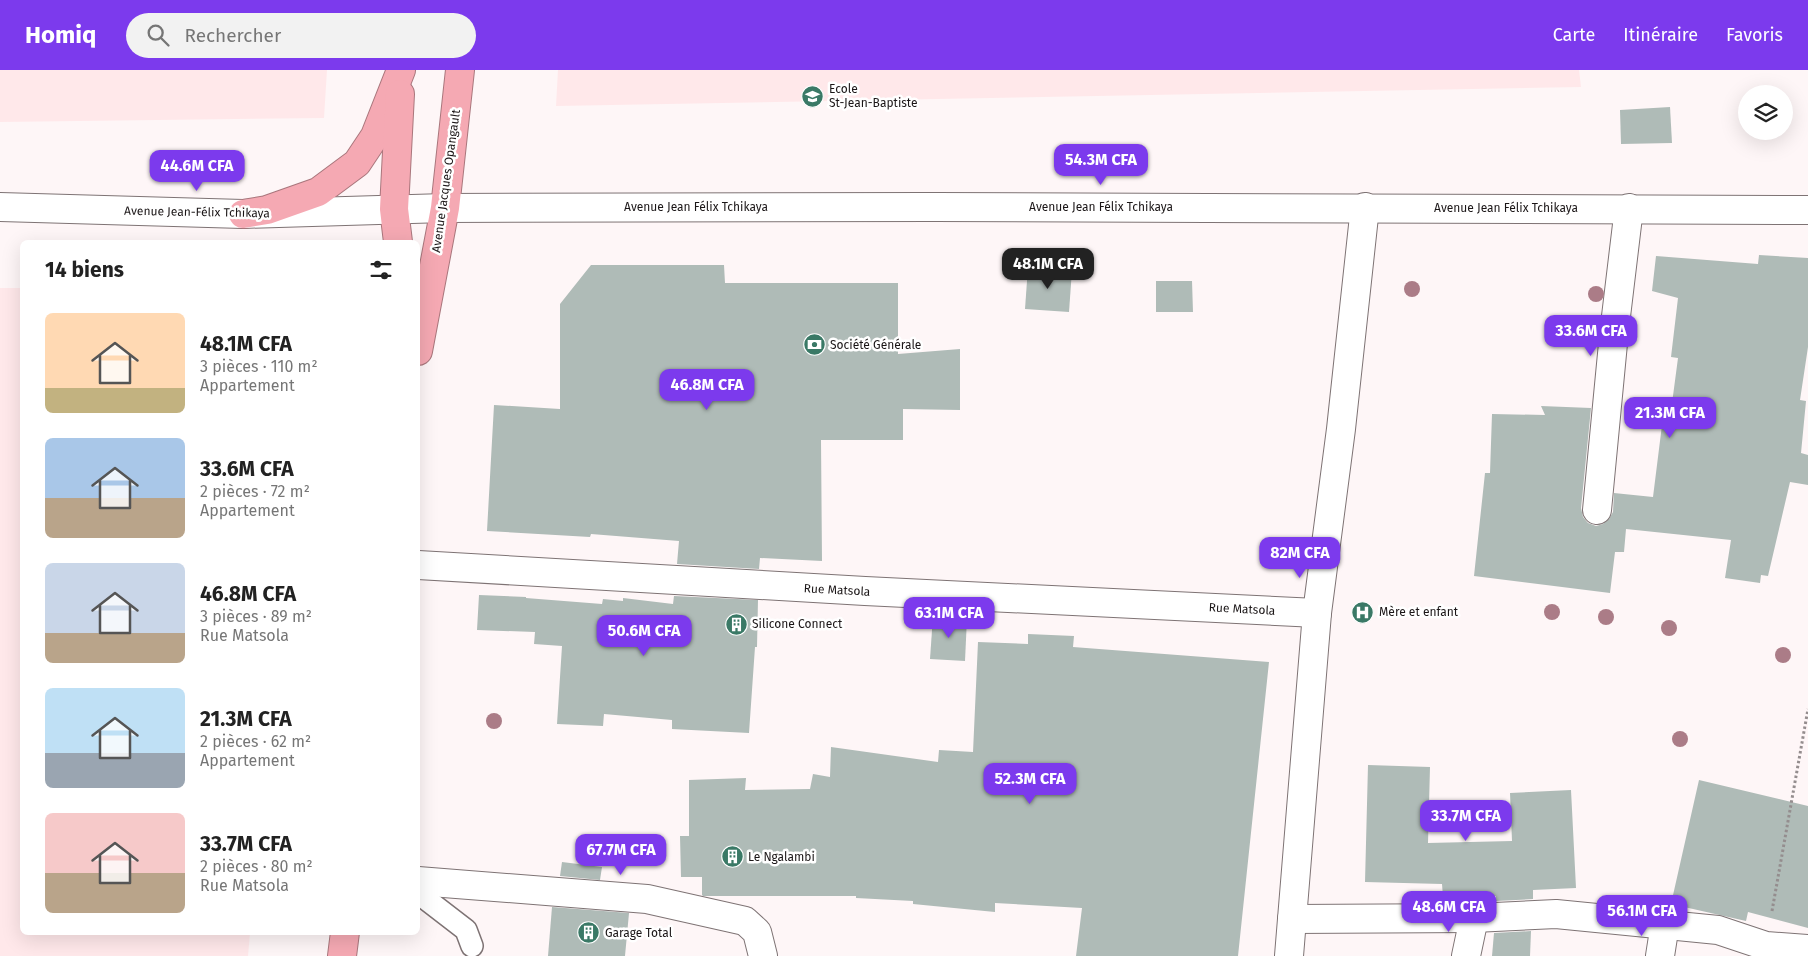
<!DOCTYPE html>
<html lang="fr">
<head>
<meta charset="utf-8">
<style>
	body { margin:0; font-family:"Fira Sans",sans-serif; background:#f2f2f2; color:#222; height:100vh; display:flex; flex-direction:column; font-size:19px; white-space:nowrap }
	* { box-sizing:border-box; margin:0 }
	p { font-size:16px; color:#767676 }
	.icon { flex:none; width:28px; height:28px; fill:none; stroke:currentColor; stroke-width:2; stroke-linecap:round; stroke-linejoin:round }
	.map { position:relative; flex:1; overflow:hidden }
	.sheet { position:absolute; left:20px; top:170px; width:400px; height:695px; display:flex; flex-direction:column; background:#fff; border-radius:8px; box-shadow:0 5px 20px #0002 }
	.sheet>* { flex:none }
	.buttons { position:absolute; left:1738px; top:15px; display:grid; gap:10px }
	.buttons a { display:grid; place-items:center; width:55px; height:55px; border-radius:50%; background:#fff; box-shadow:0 5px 20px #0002; font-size:25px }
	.price { position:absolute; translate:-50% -42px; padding:0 11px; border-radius:10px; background:#7c3aed; color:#fff; font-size:16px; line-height:32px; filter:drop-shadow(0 1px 2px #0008) }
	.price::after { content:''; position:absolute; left:50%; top:30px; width:15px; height:11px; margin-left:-8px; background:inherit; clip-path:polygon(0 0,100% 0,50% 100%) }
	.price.active { background:#222; color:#fff }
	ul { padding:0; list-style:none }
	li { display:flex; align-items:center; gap:15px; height:125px; padding:0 25px }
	li span { display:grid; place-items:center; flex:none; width:140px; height:100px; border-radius:8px; color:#555 }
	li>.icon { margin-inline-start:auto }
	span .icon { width:60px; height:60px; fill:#fffc; stroke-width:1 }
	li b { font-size:21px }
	h2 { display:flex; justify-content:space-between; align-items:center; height:60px; padding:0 25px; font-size:21px }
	header { display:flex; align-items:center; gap:30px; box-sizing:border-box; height:70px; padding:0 25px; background:#7c3aed; color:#fff }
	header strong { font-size:24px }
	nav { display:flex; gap:28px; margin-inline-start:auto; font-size:18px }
	.search { width:350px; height:45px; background:#f2f2f2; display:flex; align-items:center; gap:12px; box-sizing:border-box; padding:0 18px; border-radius:28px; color:#767676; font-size:19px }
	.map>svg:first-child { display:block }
	.built { fill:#ffe8ea }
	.building { fill:#afbbb7 }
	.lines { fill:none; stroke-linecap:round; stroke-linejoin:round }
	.lane-casing { stroke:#7e7374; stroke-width:24 }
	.street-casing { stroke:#7e7374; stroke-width:30 }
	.secondary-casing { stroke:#7e7374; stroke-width:30 }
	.highway-casing { stroke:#a9767c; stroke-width:30 }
	.path { stroke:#948d8e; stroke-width:3; stroke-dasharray:2.5 2.5; stroke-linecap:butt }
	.lane { stroke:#fff; stroke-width:21 }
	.street { stroke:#fff; stroke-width:28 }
	.secondary { stroke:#fff; stroke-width:28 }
	.highway { stroke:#f5a9b3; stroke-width:28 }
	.tree { fill:#ab7c87 }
	.labels { text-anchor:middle; stroke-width:5; stroke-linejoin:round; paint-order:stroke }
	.poi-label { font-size:12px; fill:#1b1617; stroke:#fff; text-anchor:start }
	.street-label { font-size:12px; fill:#1b1617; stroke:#fff }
</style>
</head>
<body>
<header>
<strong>Homiq</strong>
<div class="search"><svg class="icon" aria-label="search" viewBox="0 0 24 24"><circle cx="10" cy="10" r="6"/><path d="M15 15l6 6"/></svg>Rechercher</div>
<nav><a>Carte</a><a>Itinéraire</a><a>Favoris</a></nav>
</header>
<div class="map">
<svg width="1808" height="886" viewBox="0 0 1808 886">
	<rect width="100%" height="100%" fill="#fef6f7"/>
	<g class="built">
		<path d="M0,0h327l-3,48 -324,4z"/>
		<path d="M558,0h1021l2,17 -1025,19z"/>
		<path d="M0,218h22v644l228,1 -2,23h-248z"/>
	</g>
	<g class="building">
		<path d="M1670,37l2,36 -51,1 -1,-34z"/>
		<path d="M1759,185l49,3v89l-8,53 6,1 -5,52 7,2v30l-18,-3 -22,94 -7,-1 -1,8 -35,-5 6,-38 -105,-11 -2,23h-9l-5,41 -136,-17 11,-103h5l2,-59 53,1 -4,-9 50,2 -10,100 2,9 5,6 8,3 7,-2 6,-5 4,-7 1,-19 39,4 9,-72 7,1 9,-68 -7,-1 7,-59 -26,-7 4,-35 102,8z"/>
		<path d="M591,195h133l1,18h173v71l62,-5v61l-57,-1v31h-82l1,121 -62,-3 -1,11 -82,-5 2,-23 -88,-7 -1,3 -103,-6 7,-126 66,4v-105z"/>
		<path d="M1028,197l44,3 -3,42 -44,-3z"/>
		<path d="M1156,211h36l1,31h-37z"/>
		<path d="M479,525l47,2v1l76,6 1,-5 20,2v-3l50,6 1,-8 84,4 -1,47h-2l-6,86 -77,-4v-9l-68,-6 -1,12 -46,-2 5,-78 -28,-2 1,-12 -58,-2z"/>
		<path d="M933,546l34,2 -2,43 -35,-2z"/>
		<path d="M1028,564l46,2 -1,11 196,15 -31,294h-162l6,-48 -87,-5v9l-82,-8v-3l-57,-3v-2h-153l-1,-1v-18h-21l-1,-41h9v-56l57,-2 -1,12 65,-1 3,-15 17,3 1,-30 107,15 1,-12 34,2 5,-110 50,2z"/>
		<path d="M1368,695l62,2 -2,76 84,-2 -2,-48 61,-3 5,98 -43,2v9l-37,2v-5l-53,1 -1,-13 -77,-2z"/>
		<path d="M1699,710l109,26v122l-60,-16 -2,9 -75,-17z"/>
		<path d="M562,792l40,5 -2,13 -40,-4z"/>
		<path d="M552,837l77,6 -4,43h-77z"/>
		<path d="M1531,861l-1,25h-38l2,-23z"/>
	</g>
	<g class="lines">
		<defs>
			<path id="lane" d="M418,823l48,37 6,16"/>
			<g id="street">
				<path d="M1597,440l17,-177 15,-125"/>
				<path d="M418,495l447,26 452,22"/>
				<path d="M418,811l229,18 98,22 12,11 6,24"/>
				<path d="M1292,849l182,-1 82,-4 162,16 48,16 42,3"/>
				<path d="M1289,886l28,-343 24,-184 24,-222"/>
				<path d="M1466,886l8,-38"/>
				<path d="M1660,886l5,-32"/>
			</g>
			<path id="secondary" d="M0,137l243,7 202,-6 489,-1 874,3"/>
			<g id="highway">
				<path d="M243,144l24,-4 51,-18 39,-29 18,-27 26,-66"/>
				<path d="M398,172l-4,-33 6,-115"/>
				<path d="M418,281l27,-143 15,-138"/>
				<path d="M342,886l3,-24"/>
			</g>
		</defs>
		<use href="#lane" class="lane-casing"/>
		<use href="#street" class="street-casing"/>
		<use href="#secondary" class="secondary-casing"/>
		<use href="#highway" class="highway-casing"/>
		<path class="path" d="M1772,841l36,-202"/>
		<use href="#lane" class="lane"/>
		<use href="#street" class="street"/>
		<use href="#secondary" class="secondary"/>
		<use href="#highway" class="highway"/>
	</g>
	<g class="tree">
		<circle cx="1412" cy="219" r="8"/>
		<circle cx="1596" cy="224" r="8"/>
		<circle cx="1552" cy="542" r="8"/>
		<circle cx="1606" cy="547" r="8"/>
		<circle cx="1669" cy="558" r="8"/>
		<circle cx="1783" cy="585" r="8"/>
		<circle cx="494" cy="651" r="8"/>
		<circle cx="1680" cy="669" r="8"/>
	</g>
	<defs>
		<symbol id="school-disc" viewBox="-11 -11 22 22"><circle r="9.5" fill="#3a7966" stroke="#fff"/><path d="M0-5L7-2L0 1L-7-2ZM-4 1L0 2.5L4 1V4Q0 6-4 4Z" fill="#fff"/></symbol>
		<symbol id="bank-disc" viewBox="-11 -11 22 22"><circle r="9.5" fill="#3a7966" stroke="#fff"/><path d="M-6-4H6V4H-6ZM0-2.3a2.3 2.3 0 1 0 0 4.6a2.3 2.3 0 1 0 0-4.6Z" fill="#fff"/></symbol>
		<symbol id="hospital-disc" viewBox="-11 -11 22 22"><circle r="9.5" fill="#3a7966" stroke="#fff"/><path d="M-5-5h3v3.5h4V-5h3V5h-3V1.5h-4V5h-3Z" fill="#fff"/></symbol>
		<symbol id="building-disc" viewBox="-11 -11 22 22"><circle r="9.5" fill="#3a7966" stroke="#fff"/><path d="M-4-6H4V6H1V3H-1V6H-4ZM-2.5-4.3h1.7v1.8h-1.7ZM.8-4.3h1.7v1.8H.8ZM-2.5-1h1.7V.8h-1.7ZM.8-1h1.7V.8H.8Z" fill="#fff"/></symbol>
	</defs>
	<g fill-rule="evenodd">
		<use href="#school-disc" x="800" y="14" width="25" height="25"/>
		<use href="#bank-disc" x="802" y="262" width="25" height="25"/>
		<use href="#hospital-disc" x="1350" y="530" width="25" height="25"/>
		<use href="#building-disc" x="724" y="542" width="25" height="25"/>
		<use href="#building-disc" x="720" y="774" width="25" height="25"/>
		<use href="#building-disc" x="576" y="850" width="25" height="25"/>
	</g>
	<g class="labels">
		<g class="poi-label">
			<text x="829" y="23">Ecole<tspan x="829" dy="14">St-Jean-Baptiste</tspan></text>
			<text x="830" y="279">Société Générale</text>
			<text x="1379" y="546">Mère et enfant</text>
			<text x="752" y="558">Silicone Connect</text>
			<text x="748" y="791">Le Ngalambi</text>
			<text x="605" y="867">Garage Total</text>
		</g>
		<g class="street-label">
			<text transform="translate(446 111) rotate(-82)" y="4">Avenue Jacques Opangault</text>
			<text x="696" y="141">Avenue Jean Félix Tchikaya</text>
			<text x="1101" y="141">Avenue Jean Félix Tchikaya</text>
			<text x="1506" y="142">Avenue Jean Félix Tchikaya</text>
			<text transform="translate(197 142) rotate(1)" y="4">Avenue Jean-Félix Tchikaya</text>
			<text transform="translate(837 520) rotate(3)" y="4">Rue Matsola</text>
			<text transform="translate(1242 539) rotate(3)" y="4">Rue Matsola</text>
		</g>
	</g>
</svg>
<div class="buttons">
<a><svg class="icon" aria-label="layers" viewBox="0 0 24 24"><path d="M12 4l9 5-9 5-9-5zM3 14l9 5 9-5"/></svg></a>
</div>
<b class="price" style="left:1101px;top:116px">54.3M CFA</b>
<b class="price" style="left:197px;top:122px">44.6M CFA</b>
<b class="price active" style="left:1048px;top:220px">48.1M CFA</b>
<b class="price" style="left:1591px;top:287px">33.6M CFA</b>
<b class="price" style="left:707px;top:341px">46.8M CFA</b>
<b class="price" style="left:1670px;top:369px">21.3M CFA</b>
<b class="price" style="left:1300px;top:509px">82M CFA</b>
<b class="price" style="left:949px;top:569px">63.1M CFA</b>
<b class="price" style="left:644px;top:587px">50.6M CFA</b>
<b class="price" style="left:1030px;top:735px">52.3M CFA</b>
<b class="price" style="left:1466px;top:772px">33.7M CFA</b>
<b class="price" style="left:621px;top:806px">67.7M CFA</b>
<b class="price" style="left:1449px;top:863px">48.6M CFA</b>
<b class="price" style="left:1642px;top:867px">56.1M CFA</b>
<section class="sheet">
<h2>14 biens<svg class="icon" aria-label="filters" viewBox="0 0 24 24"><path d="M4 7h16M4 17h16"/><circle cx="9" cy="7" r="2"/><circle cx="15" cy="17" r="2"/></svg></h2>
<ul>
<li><span style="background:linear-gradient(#ffd9b3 75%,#c2b280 0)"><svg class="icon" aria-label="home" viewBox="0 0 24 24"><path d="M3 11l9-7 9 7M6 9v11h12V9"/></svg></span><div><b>48.1M CFA</b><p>3 pièces · 110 m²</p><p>Appartement</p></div></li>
<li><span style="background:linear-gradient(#a9c7e8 60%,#b9a48a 0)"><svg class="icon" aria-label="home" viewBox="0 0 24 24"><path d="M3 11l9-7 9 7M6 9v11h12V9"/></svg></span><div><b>33.6M CFA</b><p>2 pièces · 72 m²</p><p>Appartement</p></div></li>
<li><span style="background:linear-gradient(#c9d6e8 70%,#b9a48a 0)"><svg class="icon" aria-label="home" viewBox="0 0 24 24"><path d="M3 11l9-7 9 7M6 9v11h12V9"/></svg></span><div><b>46.8M CFA</b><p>3 pièces · 89 m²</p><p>Rue Matsola</p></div></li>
<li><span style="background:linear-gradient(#bfe0f5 65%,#9aa5b1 0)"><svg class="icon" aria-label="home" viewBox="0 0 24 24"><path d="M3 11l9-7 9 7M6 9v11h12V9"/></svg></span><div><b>21.3M CFA</b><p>2 pièces · 62 m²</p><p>Appartement</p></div></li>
<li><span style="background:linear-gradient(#f6c9c9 60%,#b9a48a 0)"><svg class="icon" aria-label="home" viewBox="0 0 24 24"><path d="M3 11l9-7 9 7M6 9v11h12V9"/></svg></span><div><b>33.7M CFA</b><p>2 pièces · 80 m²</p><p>Rue Matsola</p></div></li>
</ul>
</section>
</div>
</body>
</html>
